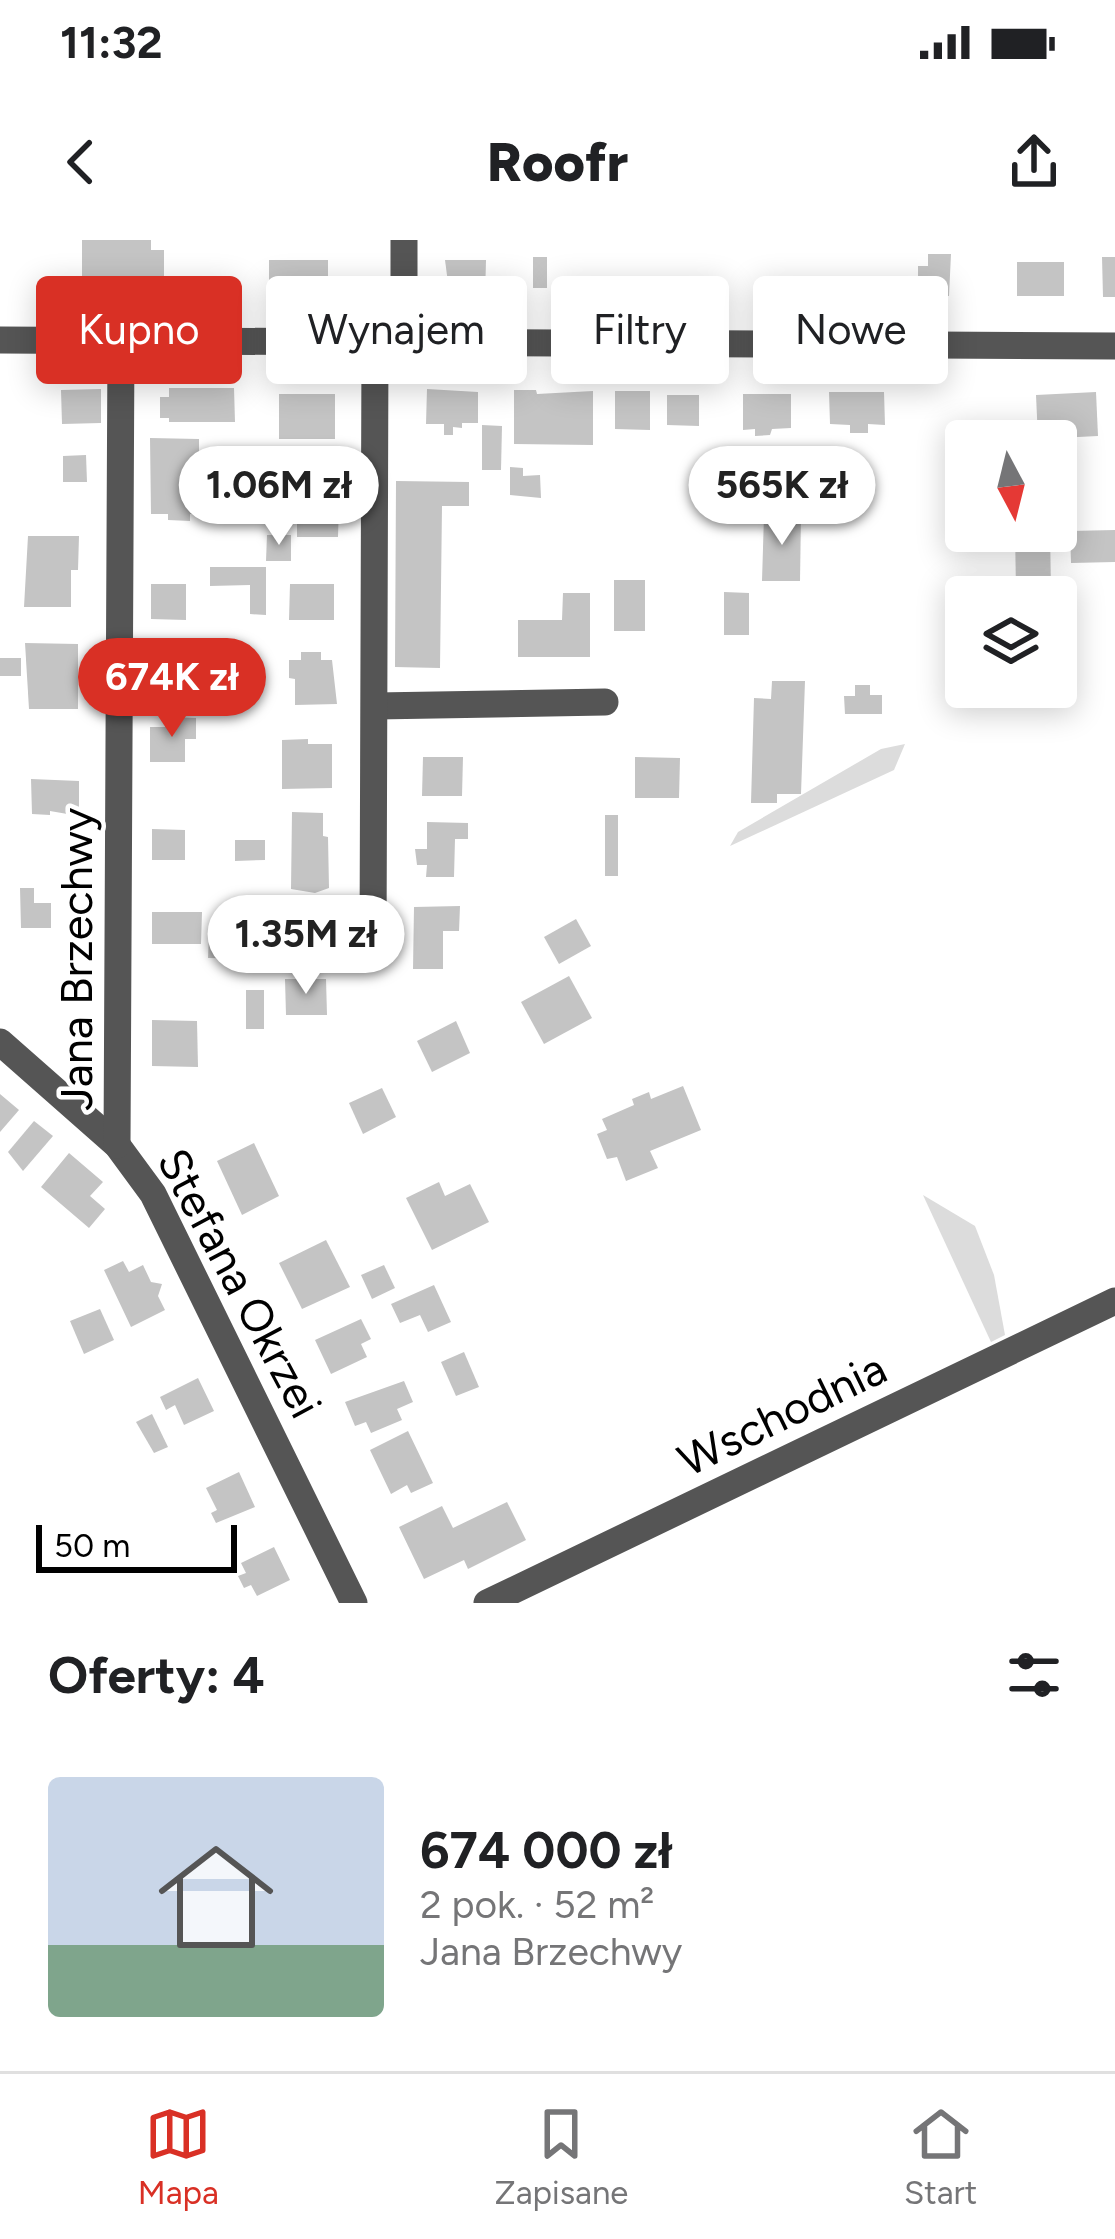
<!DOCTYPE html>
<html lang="pl">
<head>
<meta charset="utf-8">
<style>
	body { margin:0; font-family:Figtree,sans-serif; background:#f6f6f6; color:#202124; height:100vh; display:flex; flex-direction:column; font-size:45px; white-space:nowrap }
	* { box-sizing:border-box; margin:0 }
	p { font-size:39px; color:#757577 }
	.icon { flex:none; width:66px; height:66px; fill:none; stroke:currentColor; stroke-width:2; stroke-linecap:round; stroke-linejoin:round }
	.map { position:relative; height:1363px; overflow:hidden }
	.drawer { display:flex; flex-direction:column; background:#fff; flex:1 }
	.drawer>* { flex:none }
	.top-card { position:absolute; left:36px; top:36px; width:1044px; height:108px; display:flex; gap:24px }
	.needle { width:78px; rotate:173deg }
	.controls { position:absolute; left:945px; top:180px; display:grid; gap:24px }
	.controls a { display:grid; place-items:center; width:132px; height:132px; border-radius:12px; background:#fff; box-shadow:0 6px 30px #0003; font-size:60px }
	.scale { position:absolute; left:36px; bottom:30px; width:201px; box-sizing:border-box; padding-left:12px; border:6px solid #000; border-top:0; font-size:33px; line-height:42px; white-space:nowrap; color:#000; -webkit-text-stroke:9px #fff; paint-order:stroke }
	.price { position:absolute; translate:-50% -102px; padding:0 27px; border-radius:42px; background:#fff; color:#222; font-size:39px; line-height:78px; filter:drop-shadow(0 3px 6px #0008) }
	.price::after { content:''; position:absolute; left:50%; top:72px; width:36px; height:27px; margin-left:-18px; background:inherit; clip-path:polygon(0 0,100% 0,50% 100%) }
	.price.selected { background:#d93025; color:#fff }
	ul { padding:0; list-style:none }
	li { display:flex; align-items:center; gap:36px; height:300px; padding:0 48px }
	li span { display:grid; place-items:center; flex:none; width:336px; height:240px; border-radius:12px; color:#555 }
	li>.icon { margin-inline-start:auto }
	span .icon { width:144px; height:144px; fill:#fffc; stroke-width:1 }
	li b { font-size:51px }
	h2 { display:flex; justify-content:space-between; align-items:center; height:144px; padding:0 48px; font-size:51px }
	.pill { padding:0 42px; border-radius:12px; background:#fff; box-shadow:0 6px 30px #0003; font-size:42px; line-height:108px }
	.pill.selected { background:#d93025; color:#fff }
	.status { display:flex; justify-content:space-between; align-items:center; height:84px; padding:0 60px; background:#fff; direction:ltr }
	.status svg { height:33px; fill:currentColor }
	header { display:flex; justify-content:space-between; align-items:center; height:156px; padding:0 48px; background:#fff; font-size:54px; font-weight:800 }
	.tabs { display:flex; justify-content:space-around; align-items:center; height:168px; border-top:3px solid #e0e0e0; background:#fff; font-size:33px; color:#757577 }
	.tabs a { display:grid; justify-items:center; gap:6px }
	.tabs .selected { color:#d93025 }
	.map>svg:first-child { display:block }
	.green { fill:#dcdcdc }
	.building { fill:#c4c4c4 }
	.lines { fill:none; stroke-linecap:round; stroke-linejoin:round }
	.minor { stroke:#555; stroke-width:27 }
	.labels { text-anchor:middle; stroke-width:9; stroke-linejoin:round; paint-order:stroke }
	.street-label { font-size:45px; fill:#000; stroke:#fff }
</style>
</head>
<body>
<div class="status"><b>11:32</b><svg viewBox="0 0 49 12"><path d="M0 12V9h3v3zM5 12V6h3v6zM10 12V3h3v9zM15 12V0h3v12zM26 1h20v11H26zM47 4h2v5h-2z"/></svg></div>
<header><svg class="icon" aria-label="back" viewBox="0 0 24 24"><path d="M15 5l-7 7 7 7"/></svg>Roofr<svg class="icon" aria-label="share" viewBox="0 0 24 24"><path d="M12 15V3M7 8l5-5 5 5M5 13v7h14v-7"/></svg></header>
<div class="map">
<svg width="1115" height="1363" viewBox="0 0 1115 1363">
	<rect width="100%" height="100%" fill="#fff"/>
	<g class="green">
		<path d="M905,504l-11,26 -164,76 8,-14 143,-83z"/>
		<path d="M923,955l52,31 19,49 11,60 -14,7z"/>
	</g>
	<g class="building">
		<path d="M82,0h69v10h13v28h-12v7h-70z"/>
		<path d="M928,14h23l-2,42h-31v-30h10z"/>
		<rect x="533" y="17" width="14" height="31"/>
		<path d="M1102,17h13v40h-12z"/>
		<rect x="269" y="20" width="59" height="28"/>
		<path d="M445,20h41l-1,39 -35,-1z"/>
		<rect x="1017" y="22" width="47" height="34"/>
		<path d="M169,148h65l1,34h-66v-4h-9v-21h9z"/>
		<path d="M101,149v34l-39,1 -1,-34z"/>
		<path d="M427,149l51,3v31h-16v5l-9,-1v8h-9v-11h-18z"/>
		<path d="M514,150h22l1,4 56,-3v54l-79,-1z"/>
		<path d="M615,151h35v39l-35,-1z"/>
		<path d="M829,152h55l1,33 -17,-1v9h-18v-8l-20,-1z"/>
		<path d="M1096,152l2,44 -60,3 -2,-44z"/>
		<rect x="279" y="154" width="56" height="45"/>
		<path d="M743,154h48v34l-19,1 -2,6 -15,1v-7l-12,1z"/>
		<path d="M667,155h32v31l-32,-1z"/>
		<path d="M482,185l20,1 -1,44h-19z"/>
		<path d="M150,198l49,1v49h-3l-1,26h-5v7l-22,-1v-6h-17z"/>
		<path d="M86,215l1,27h-24v-26z"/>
		<path d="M767,220l20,1 1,29 -41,-1v-17h20z"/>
		<path d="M510,227l13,1v8l17,-1 1,23 -31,-3z"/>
		<path d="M396,241l73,1v24h-27l-2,162 -45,-1z"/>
		<path d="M297,263h42l-1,34h-41z"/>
		<path d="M764,275h37l-1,66h-38z"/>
		<path d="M1115,290v32l-44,1 -1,-32z"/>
		<path d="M1015,291h35l1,59 -35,1z"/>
		<path d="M267,295h24v26h-25z"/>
		<path d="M28,296h51l-1,34h-7v37h-47z"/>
		<path d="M210,327h56v48l-16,-1v-29l-40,1z"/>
		<rect x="614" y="340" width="31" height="51"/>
		<path d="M151,344h35v36l-35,-1z"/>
		<path d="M290,344h44v36h-45z"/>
		<path d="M724,352l25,1v42h-25z"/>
		<path d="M563,353h27v64h-72v-37h44z"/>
		<path d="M25,403l53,1v65h-49z"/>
		<path d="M301,412h20v8h11l5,44 -42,1v-26l-6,-1v-18h12z"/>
		<rect x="0" y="418" width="21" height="18"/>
		<path d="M772,441h33l-4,113h-24v9h-26l3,-105 17,1z"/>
		<path d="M855,445h15v10h12v19h-37l-1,-18h11z"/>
		<path d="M165,477l31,1v21h-11v23h-35v-35h15z"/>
		<path d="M308,499v5h24v44l-50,1v-49z"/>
		<path d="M423,517h40l-1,39h-40z"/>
		<path d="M635,517l45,1 -1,40h-44z"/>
		<path d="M31,539l48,2v35l-29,-5v4l-18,-1z"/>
		<path d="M292,572l31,1v23l5,1 1,51 -14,5 -24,-4z"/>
		<rect x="605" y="575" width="13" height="61"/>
		<path d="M427,582l41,1v16h-13l-1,38h-28l1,-12h-10l-2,-16h12z"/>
		<path d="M152,589l33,1v30h-33z"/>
		<path d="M235,600h30v20l-30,1z"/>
		<path d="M20,648h14v15h17v25h-30z"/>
		<path d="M460,666l-1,25h-16v38h-30l1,-62z"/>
		<path d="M152,672h50l-1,32h-49z"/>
		<path d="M576,679l15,27 -32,18 -15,-27z"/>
		<path d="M209,695l55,3v21l-56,-1z"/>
		<path d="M569,736l23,42 -48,26 -23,-42z"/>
		<path d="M285,739h41l1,36h-41z"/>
		<rect x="246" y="750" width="18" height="39"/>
		<path d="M152,780l45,1 1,46 -46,-1z"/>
		<path d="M456,781l14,32 -38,19 -15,-31z"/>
		<path d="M683,846l18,44 -51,21 8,17 -32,13 -9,-24 -10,2 -10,-25 10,-4 -5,-11 32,-14 -2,-6 17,-7 2,7z"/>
		<path d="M382,848l14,29 -33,17 -14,-31z"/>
		<path d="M0,854l19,16 -19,22z"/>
		<path d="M34,881l19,15 -30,35 -15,-19z"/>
		<path d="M254,903l25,53 -37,19 -25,-54z"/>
		<path d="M69,913l34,29 -13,14 15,13 -16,19 -48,-41z"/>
		<path d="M439,942l6,14 25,-12 19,38 -57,28 -26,-52z"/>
		<path d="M326,1000l24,47 -48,22 -23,-46z"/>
		<path d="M123,1021l6,11 14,-7 8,17 11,2 -4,12 7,14 -34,17 -27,-57z"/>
		<path d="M384,1025l11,23 -23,11 -11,-24z"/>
		<path d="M434,1045l17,37 -23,10 -8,-17 -20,8 -9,-19z"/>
		<path d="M100,1069l14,31 -30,14 -14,-33z"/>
		<path d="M361,1079l10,20 -10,5 6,13 -36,17 -16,-34z"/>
		<path d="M464,1112l15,35 -23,9 -15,-34z"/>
		<path d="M198,1138l16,33 -30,14 -9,-20 -9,5 -6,-13z"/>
		<path d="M404,1141l9,21 -16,7 5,11 -31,13 -5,-11 -11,4 -10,-24z"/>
		<path d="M152,1174l16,33 -14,6 -18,-31z"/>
		<path d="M408,1191l25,52 -22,10 -4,-8 -16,9 -21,-44z"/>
		<path d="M239,1232l16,35 -39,16 -5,-10 6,-3 -11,-22z"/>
		<path d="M507,1262l19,38 -58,29 -4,-9 -40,19 -25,-52 43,-21 11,22z"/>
		<path d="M274,1307l16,33 -33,16 -6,-11 -7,3 -6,-12 8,-3 -5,-10z"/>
	</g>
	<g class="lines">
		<g class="minor">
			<path d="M0,100l1115,6"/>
			<path d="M404,104v-104"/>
			<path d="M376,466l229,-4"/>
			<path d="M373,709l2,-605"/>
			<path d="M0,802l117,103 36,49 201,409"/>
			<path d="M117,905l4,-804"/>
			<path d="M487,1363l628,-302"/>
		</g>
	</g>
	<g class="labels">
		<g class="street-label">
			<text transform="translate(76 719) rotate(-90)" y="16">Jana Brzechwy</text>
			<text transform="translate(240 1043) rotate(62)" y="16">Stefana Okrzei</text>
			<text transform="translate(782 1174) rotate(-26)" y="16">Wschodnia</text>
		</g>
	</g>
</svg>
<div class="controls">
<a><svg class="needle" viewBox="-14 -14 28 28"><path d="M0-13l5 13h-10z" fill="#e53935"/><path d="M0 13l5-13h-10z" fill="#757577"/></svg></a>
<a><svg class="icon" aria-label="layers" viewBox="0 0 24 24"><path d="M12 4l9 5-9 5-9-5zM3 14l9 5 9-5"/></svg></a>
</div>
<div class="scale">50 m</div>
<b class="price" style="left:279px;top:308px">1.06M zł</b>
<b class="price" style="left:782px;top:308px">565K zł</b>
<b class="price selected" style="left:172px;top:500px">674K zł</b>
<b class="price" style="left:306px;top:757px">1.35M zł</b>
<div class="top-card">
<a class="pill selected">Kupno</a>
<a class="pill">Wynajem</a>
<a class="pill">Filtry</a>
<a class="pill">Nowe</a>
</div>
</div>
<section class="drawer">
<h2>Oferty: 4<svg class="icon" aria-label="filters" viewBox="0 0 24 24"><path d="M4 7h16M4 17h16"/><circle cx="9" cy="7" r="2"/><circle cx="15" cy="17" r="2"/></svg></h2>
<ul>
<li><span style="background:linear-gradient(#c9d6e8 70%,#7fa58c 0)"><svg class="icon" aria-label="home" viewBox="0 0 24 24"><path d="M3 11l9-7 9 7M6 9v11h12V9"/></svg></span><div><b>674 000 zł</b><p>2 pok. · 52 m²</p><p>Jana Brzechwy</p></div></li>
</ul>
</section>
<nav class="tabs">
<a class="selected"><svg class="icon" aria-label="map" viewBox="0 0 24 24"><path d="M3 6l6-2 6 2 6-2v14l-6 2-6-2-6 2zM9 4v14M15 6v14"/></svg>Mapa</a>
<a><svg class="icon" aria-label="saved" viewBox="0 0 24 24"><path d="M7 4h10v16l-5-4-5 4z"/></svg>Zapisane</a>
<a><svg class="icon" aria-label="home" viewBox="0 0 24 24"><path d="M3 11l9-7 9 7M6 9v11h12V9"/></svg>Start</a>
</nav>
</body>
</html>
